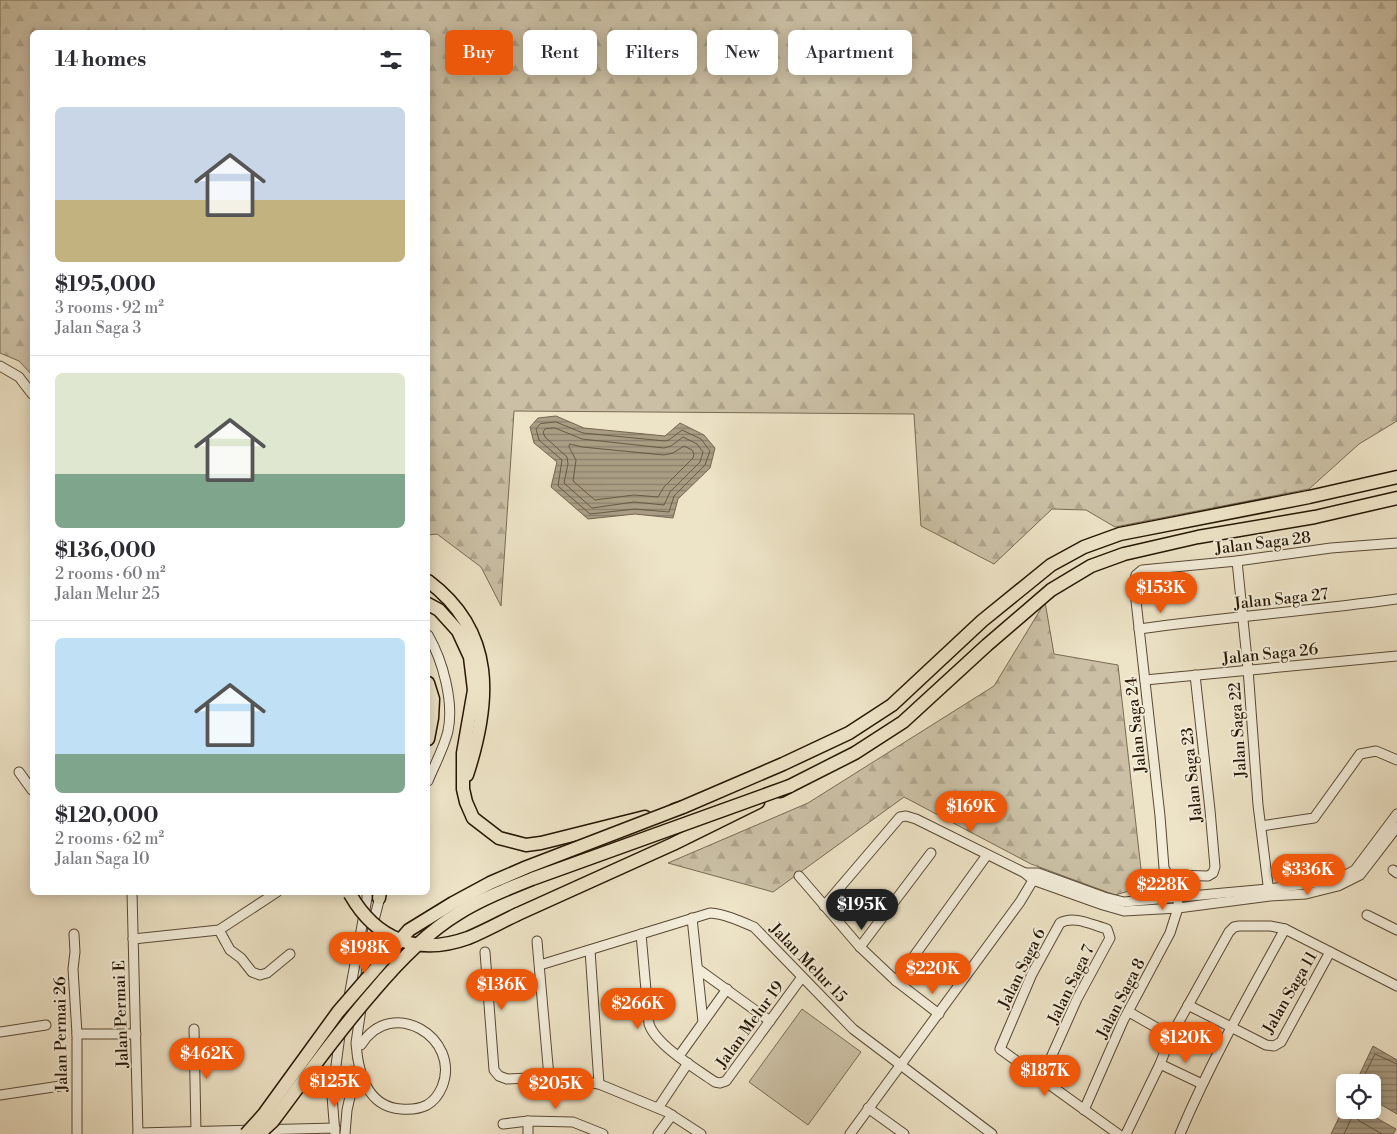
<!DOCTYPE html>
<html lang="en">
<head>
<meta charset="utf-8">
<style>
	body { margin:0; font-family:"Libre Bodoni",serif; background:#f2f2f3; color:#2b2b33; height:100vh; display:flex; flex-direction:column; font-size:19px; white-space:nowrap }
	* { box-sizing:border-box; margin:0 }
	p { font-size:16px; color:#7c7c81 }
	.icon { flex:none; width:28px; height:28px; fill:none; stroke:currentColor; stroke-width:2; stroke-linecap:round; stroke-linejoin:round }
	.map { position:relative; flex:1; overflow:hidden }
	.panel { position:absolute; left:30px; top:30px; width:400px; height:865px; display:flex; flex-direction:column; background:#fff; border-radius:8px; box-shadow:0 2px 12px #0003 }
	.panel>* { flex:none }
	.hud { position:absolute; left:445px; top:30px; width:475px; height:45px; display:flex; gap:10px }
	.controls { position:absolute; left:1336px; top:1074px; display:grid; gap:10px }
	.controls a { display:grid; place-items:center; width:45px; height:45px; border-radius:8px; background:#fff; box-shadow:0 2px 12px #0003; font-size:25px }
	.price { position:absolute; translate:-50% -42px; padding:0 11px; border-radius:18px; background:#ea580c; color:#fff; font-size:16px; line-height:32px; filter:drop-shadow(0 1px 2px #0008) }
	.price::after { content:''; position:absolute; left:50%; top:30px; width:15px; height:11px; margin-left:-8px; background:inherit; clip-path:polygon(0 0,100% 0,50% 100%) }
	.price.on { background:#222; color:#fff }
	ul { padding:0; list-style:none }
	li { display:grid; align-content:center; gap:10px; height:265px; padding:0 25px }
	li+li { border-top:1px solid #e1e1e2 }
	li span { display:grid; place-items:center; height:155px; border-radius:8px; color:#555 }
	li>.icon { margin-inline-start:auto }
	span .icon { width:90px; height:90px; fill:#fffc; stroke-width:1 }
	li b { font-size:21px }
	h2 { display:flex; justify-content:space-between; align-items:center; height:60px; padding:0 25px; font-size:21px }
	.tag { padding:0 18px; border-radius:8px; background:#fff; box-shadow:0 2px 12px #0003; font-size:18px; line-height:45px }
	.tag.on { background:#ea580c; color:#fff }
	.map>svg:first-child { display:block }
	.forest { fill:url(#forest-firs); stroke:#786b54 }
	.pitch { fill:#cbc0a5; stroke:#786b54 }
	.water { fill:url(#water-rules); stroke:#756750 }
	.lines { fill:none; stroke-linecap:round; stroke-linejoin:round }
	.shore { stroke:#685a44; stroke-width:1 }
	.minor-tunnel { stroke:#cfc4a9; stroke-width:9; stroke-dasharray:9 4.5; stroke-linecap:butt }
	.minor-casing { stroke:#584934; stroke-width:11 }
	.highway-casing { stroke:#261603; stroke-width:15 }
	.minor { stroke:#f3edda; stroke-width:9 }
	.highway { stroke:#ede3c6; stroke-width:12 }
	.highway-bridge-casing { stroke:#261603; stroke-width:15; stroke-linecap:butt }
	.highway-bridge { stroke:#ede3c6; stroke-width:12 }
	.labels { text-anchor:middle; stroke-width:4; stroke-linejoin:round; paint-order:stroke }
	.street-label { font-size:16px; fill:#261603; stroke:#f3edda }
</style>
</head>
<body>
<div class="map">
<svg width="1397" height="1134" viewBox="0 0 1397 1134">
	<defs>
		<pattern id="forest-firs" width="22" height="20" patternUnits="userSpaceOnUse" patternTransform="scale(1.25)"><rect width="22" height="20" fill="#cbc0a5"/><path d="M5 1l3.5 6h-7zM16 11l3.5 6h-7z" fill="#aea48c"/></pattern>
		<pattern id="water-rules" width="6" height="5" patternUnits="userSpaceOnUse" patternTransform="scale(1.25)"><rect width="6" height="5" fill="#a99d84"/><path d="M0 2.5h6" fill="none" stroke="#897f6a"/></pattern>
	</defs>
	<rect width="100%" height="100%" fill="#ede3c6"/>
	<filter id="stains"><feTurbulence type="fractalNoise" baseFrequency=".004" numOctaves="4"/><feColorMatrix values="0 0 0 0 .2 0 0 0 0 .09 0 0 0 0 .02 0 0 0 .5 -.17"/></filter>
	<radialGradient id="worn" r=".72"><stop offset=".6" stop-color="#630" stop-opacity="0"/><stop offset="1" stop-color="#630" stop-opacity=".3"/></radialGradient>
	<g class="forest">
		<path d="M0,0h1397v421l-38,23 -50,45 -194,38 -29,-17 -34,-1 -58,55 -73,-38 -7,-112 -400,-3 -13,195 -20,-39 -44,-33 -9,1v-503h-396v343l-13,-14 -19,-8z"/>
		<path d="M1045,602l9,52 64,11 25,222 -28,8 -84,-31 -127,-67 -131,95 -105,-29 140,-60 186,-117z"/>
	</g>
	<path class="pitch" d="M802,1009l59,43 -53,73 -59,-43z"/>
	<g class="water">
		<path d="M556,416l28,12 81,8 15,-13 24,12 11,13 -5,20 -32,31 -5,19 -38,-4 -47,5 -37,-32 6,-25 -23,-19 -4,-16 8,-9z"/>
		<path d="M1373,1046l24,14v54l-24,-14 -1,-18h-16z"/>
		<path d="M1345,1105v5h17l34,19 -3,5h-62z"/>
	</g>
	<g class="lines">
		<g class="shore">
			<path d="M556,422l27,11 82,8 4,-1 13,-10 19,9 9,12 -5,14 -31,31 -5,16 -34,-3 -45,5 -32,-28 4,-26 -23,-20 -3,-11 4,-5z"/>
			<path d="M555,428l27,11 82,9 7,-2 12,-9 14,7 6,8 -3,10 -30,30 -6,13 -30,-3 -42,6 -28,-25 4,-19 -1,-7 -22,-20 -2,-5 2,-3z"/>
			<path d="M570,444l12,3 82,8 9,-2 11,-7 8,4 2,4 -1,4 -29,29 -6,10 -24,-2 -39,5 -22,-19 3,-21 -7,-13z"/>
			<path d="M1361,1082l14,-28 22,10"/>
			<path d="M1344,1134l8,-17 2,-1 7,6 21,12"/>
		</g>
		<path class="minor-tunnel" d="M352,1088l2,-21 4,-13"/>
		<defs>
			<g id="minor">
				<path d="M0,366l19,11 13,17"/>
				<path d="M1237,561l11,108 10,136 11,88"/>
				<path d="M1139,629c86,-12 172,-18 258,-30"/>
				<path d="M428,635c15,26 26,67 20,96 -4,17 -14,35 -20,50"/>
				<path d="M1195,675l15,135 5,57 -2,6 -5,3 -40,-1 -4,-7 -4,-52 -26,-233 2,-8 6,-5 95,-9 94,-13 66,-5"/>
				<path d="M1145,680l252,-24"/>
				<path d="M19,772l13,18"/>
				<path d="M1261,826l53,-8 46,-64 16,-3 21,9"/>
				<path d="M1393,870l4,3"/>
				<path d="M1025,873h13l66,24 20,5 144,-13 68,-9 19,-10 42,-56"/>
				<path d="M799,876l61,71 36,34 43,33"/>
				<path d="M132,892l6,242"/>
				<path d="M824,906l76,-89 6,-1 10,3 109,54 8,7 70,25 21,6 54,-3 92,-12 36,-2 32,-8 22,-11 37,-48"/>
				<path d="M1367,915l30,15"/>
				<path d="M692,918l11,104"/>
				<path d="M219,930l11,20 11,8 11,14 8,3 7,-2 23,-19"/>
				<path d="M74,934l1,18 -2,17 4,65v100"/>
				<path d="M641,934l8,90c7,21 47,45 66,58l5,1 6,-2 76,-104"/>
				<path d="M133,939l86,-9 58,-38"/>
				<path d="M537,941l12,136"/>
				<path d="M860,947l71,-94"/>
				<path d="M590,950l9,134"/>
				<path d="M485,952l9,118 5,6 8,3 42,-2 50,7 68,28 34,22"/>
				<path d="M540,965l170,-52c15,1 30,8 44,14l99,102 139,105"/>
				<path d="M698,969l72,52"/>
				<path d="M896,981l91,-126"/>
				<path d="M1188,1005l78,40 8,1 7,-4 49,-90"/>
				<path d="M1129,1012l42,24"/>
				<path d="M194,1029l2,103"/>
				<path d="M0,1032l46,-7"/>
				<path d="M77,1034h59"/>
				<path d="M361,1045c30,-50 101,-7 81,42 -3,7 -8,14 -15,18 -8,4 -16,5 -26,4 -34,-2 -43,-37 -45,-66l18,-123 7,-27"/>
				<path d="M679,1056l48,-67"/>
				<path d="M1160,1064l42,20"/>
				<path d="M1041,1080l36,-81 33,-61 -3,-9c-15,-4 -33,-14 -47,-6l-28,51 -32,75 118,85"/>
				<path d="M0,1095l60,-9"/>
				<path d="M658,1108l30,-45"/>
				<path d="M868,1108l36,26"/>
				<path d="M1084,1110l39,-89 47,-88 8,-25v-4"/>
				<path d="M528,1121v13"/>
				<path d="M503,1124l25,-3 45,1 30,12"/>
				<path d="M138,1133l197,-5"/>
				<path d="M335,1134l-3,-38 8,-61 8,-33 19,-104v-6"/>
				<path d="M345,1134l2,-24 5,-22"/>
				<path d="M658,1134l14,-19"/>
				<path d="M850,1134l170,-232 15,-25"/>
				<path d="M1126,1134l34,-70 11,-28 58,-104 5,-5 5,-1h31l15,3 112,57"/>
				<path d="M1180,1134c30,-71 68,-138 105,-205"/>
			</g>
			<g id="highway">
				<path d="M428,581c68,51 63,120 39,194"/>
				<path d="M428,604l11,6 19,21 12,26 4,33 -11,63v36l3,13 7,16 26,20 27,7 15,-2 104,-26"/>
				<path d="M428,683l5,16 -1,19 -4,21"/>
				<path d="M780,791l75,-38 48,-31 84,-77 64,-55 40,-24 33,-12 74,-17 117,-20 82,-19"/>
				<path d="M674,810l9,-3 100,-43 66,-31 43,-28 90,-84 69,-56 33,-18 36,-13 189,-37 88,-20"/>
				<path d="M379,898l1,-6"/>
				<path d="M518,914l155,-70 85,-42"/>
			</g>
		</defs>
		<use href="#minor" class="minor-casing"/>
		<use href="#highway" class="highway-casing"/>
		<use href="#minor" class="minor"/>
		<use href="#highway" class="highway"/>
		<defs>
			<g id="highway-bridge">
				<path d="M350,894c26,46 68,62 118,44 17,-7 33,-16 50,-24"/>
				<path d="M246,1134l18,-20 74,-102 71,-82 44,-27 37,-20 37,-16 156,-60"/>
				<path d="M259,1134l14,-13c33,-44 64,-88 100,-129 25,-30 53,-59 86,-79 23,-14 48,-24 73,-34l258,-93"/>
			</g>
		</defs>
		<use href="#highway-bridge" class="highway-bridge-casing"/>
		<use href="#highway-bridge" class="highway-bridge"/>
	</g>
	<g class="labels">
		<g class="street-label">
			<text transform="translate(1263 542) rotate(-7)" y="6">Jalan Saga 28</text>
			<text transform="translate(1281 598) rotate(-6)" y="6">Jalan Saga 27</text>
			<text transform="translate(1270 653) rotate(-6)" y="6">Jalan Saga 26</text>
			<text transform="translate(1135 725) rotate(-96)" y="6">Jalan Saga 24</text>
			<text transform="translate(1237 730) rotate(-94)" y="6">Jalan Saga 22</text>
			<text transform="translate(1191 775) rotate(-96)" y="6">Jalan Saga 23</text>
			<text transform="translate(809 962) rotate(46)" y="6">Jalan Melur 15</text>
			<text transform="translate(1021 968) rotate(-64)" y="6">Jalan Saga 6</text>
			<text transform="translate(1070 984) rotate(-64)" y="6">Jalan Saga 7</text>
			<text transform="translate(1289 992) rotate(-60)" y="6">Jalan Saga 11</text>
			<text transform="translate(1120 998) rotate(-63)" y="6">Jalan Saga 8</text>
			<text transform="translate(120 1014) rotate(-92)" y="6">Jalan Permai E</text>
			<text transform="translate(749 1024) rotate(-54)" y="6">Jalan Melur 19</text>
			<text transform="translate(60 1034) rotate(-91)" y="6">Jalan Permai 26</text>
		</g>
	</g>
	<rect width="100%" height="100%" filter="url(#stains)"/>
	<rect width="100%" height="100%" fill="url(#worn)"/>
</svg>
<div class="controls">
<a><svg class="icon" aria-label="locate" viewBox="0 0 24 24"><circle cx="12" cy="12" r="6"/><path d="M12 2v4M12 18v4M2 12h4M18 12h4"/></svg></a>
</div>
<b class="price" style="left:1161px;top:614px">$153K</b>
<b class="price" style="left:971px;top:833px">$169K</b>
<b class="price" style="left:1308px;top:896px">$336K</b>
<b class="price" style="left:1163px;top:911px">$228K</b>
<b class="price on" style="left:862px;top:931px">$195K</b>
<b class="price" style="left:365px;top:974px">$198K</b>
<b class="price" style="left:933px;top:995px">$220K</b>
<b class="price" style="left:502px;top:1011px">$136K</b>
<b class="price" style="left:638px;top:1030px">$266K</b>
<b class="price" style="left:1186px;top:1064px">$120K</b>
<b class="price" style="left:207px;top:1080px">$462K</b>
<b class="price" style="left:1045px;top:1097px">$187K</b>
<b class="price" style="left:335px;top:1108px">$125K</b>
<b class="price" style="left:556px;top:1110px">$205K</b>
<div class="hud">
<a class="tag on">Buy</a>
<a class="tag">Rent</a>
<a class="tag">Filters</a>
<a class="tag">New</a>
<a class="tag">Apartment</a>
</div>
<section class="panel">
<h2>14 homes<svg class="icon" aria-label="filters" viewBox="0 0 24 24"><path d="M4 7h16M4 17h16"/><circle cx="9" cy="7" r="2"/><circle cx="15" cy="17" r="2"/></svg></h2>
<ul>
<li><span style="background:linear-gradient(#c9d6e8 60%,#c2b280 0)"><svg class="icon" aria-label="home" viewBox="0 0 24 24"><path d="M3 11l9-7 9 7M6 9v11h12V9"/></svg></span><div><b>$195,000</b><p>3 rooms · 92 m²</p><p>Jalan Saga 3</p></div></li>
<li><span style="background:linear-gradient(#dfe7d0 65%,#7fa58c 0)"><svg class="icon" aria-label="home" viewBox="0 0 24 24"><path d="M3 11l9-7 9 7M6 9v11h12V9"/></svg></span><div><b>$136,000</b><p>2 rooms · 60 m²</p><p>Jalan Melur 25</p></div></li>
<li><span style="background:linear-gradient(#bfe0f5 75%,#7fa58c 0)"><svg class="icon" aria-label="home" viewBox="0 0 24 24"><path d="M3 11l9-7 9 7M6 9v11h12V9"/></svg></span><div><b>$120,000</b><p>2 rooms · 62 m²</p><p>Jalan Saga 10</p></div></li>
</ul>
</section>
</div>
</body>
</html>
